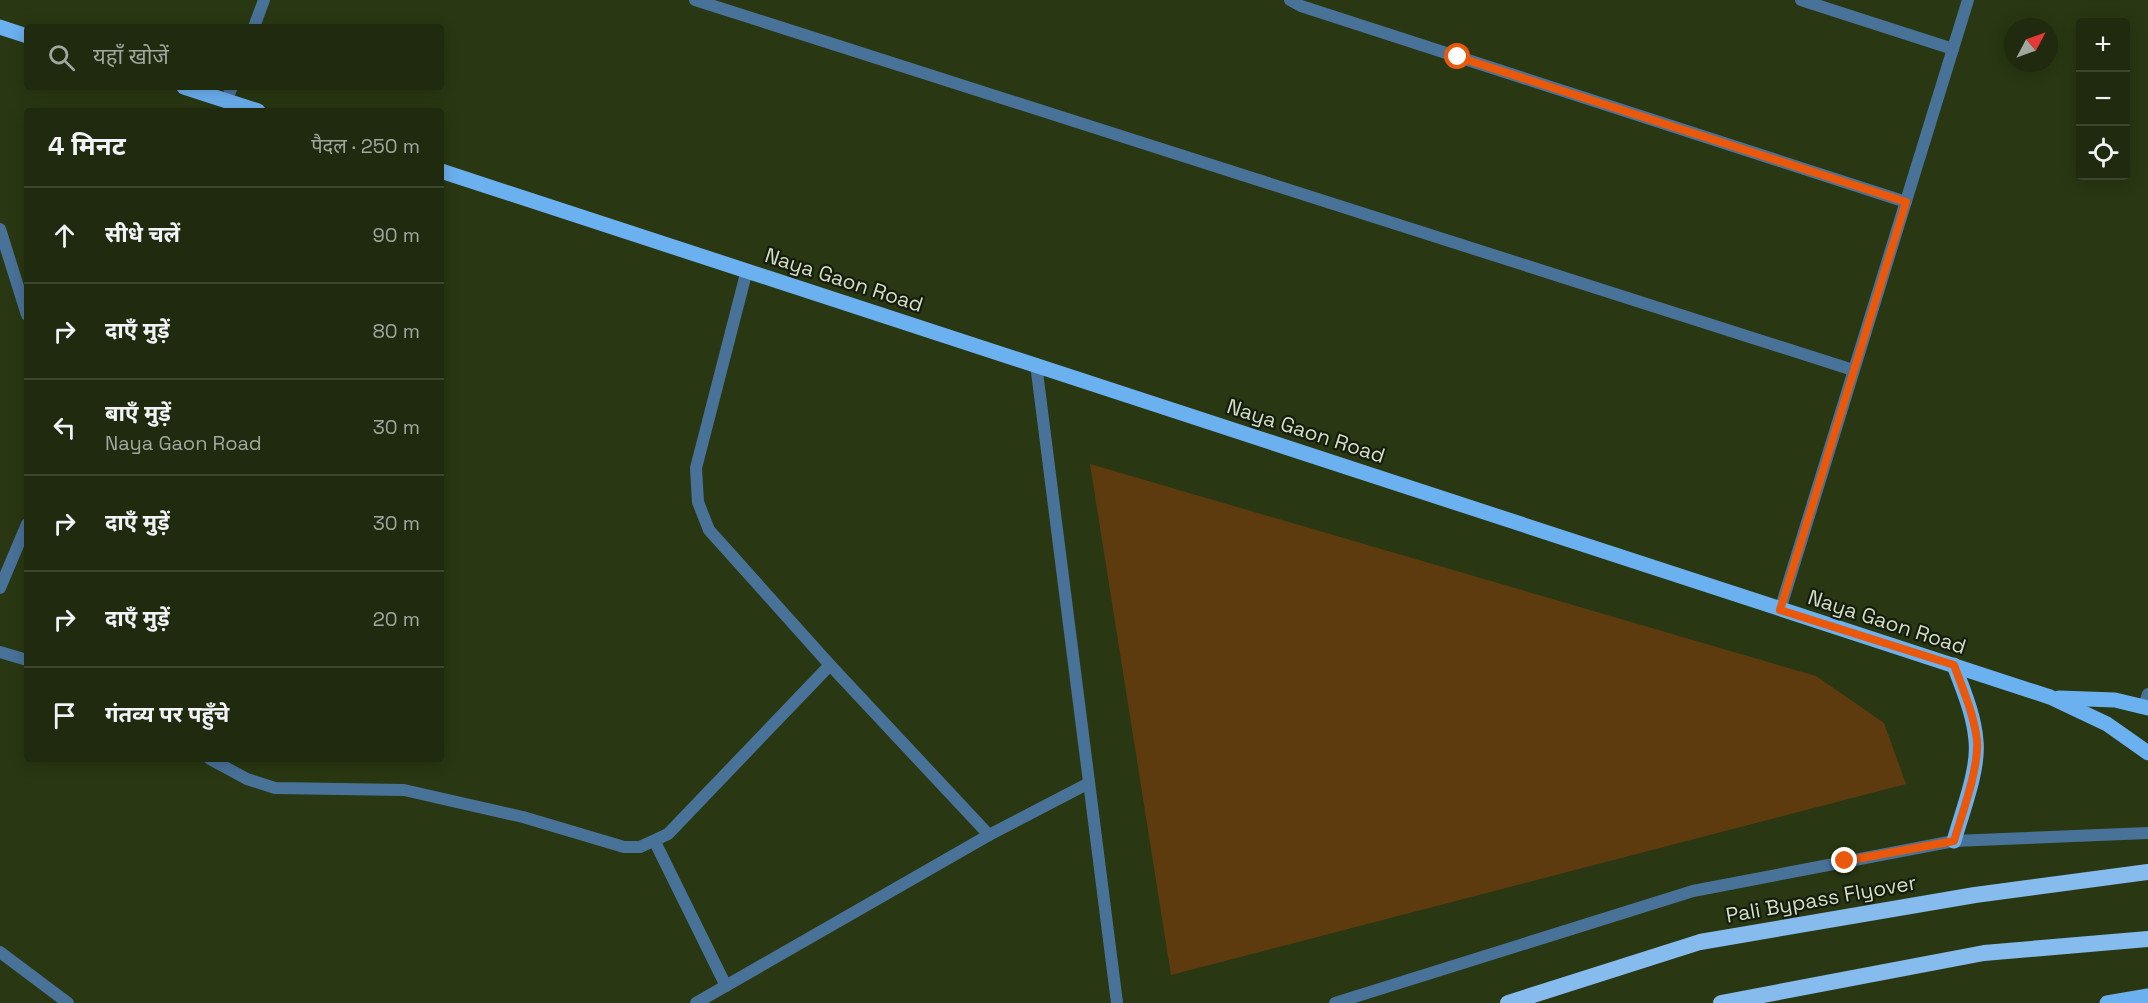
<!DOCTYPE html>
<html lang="hi">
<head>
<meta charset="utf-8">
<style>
	body { margin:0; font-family:"Space Grotesk","Noto Sans Devanagari",sans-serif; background:#2c361c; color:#f1f3f6 }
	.controls { position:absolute; right:18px; top:18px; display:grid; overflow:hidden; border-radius:6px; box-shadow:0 3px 15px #0003 }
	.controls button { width:54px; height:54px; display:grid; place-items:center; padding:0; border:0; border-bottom:2px solid #3c462e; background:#1f2a0e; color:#f1f3f6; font:30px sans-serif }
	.compass { position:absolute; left:2004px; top:18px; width:54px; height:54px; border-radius:50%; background:#1f2a0e; box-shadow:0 3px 15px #0003; rotate:49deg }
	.stop { position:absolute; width:18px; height:18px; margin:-14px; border:4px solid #ea580c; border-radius:50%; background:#fff }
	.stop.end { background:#ea580c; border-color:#fff; box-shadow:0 2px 6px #0008 }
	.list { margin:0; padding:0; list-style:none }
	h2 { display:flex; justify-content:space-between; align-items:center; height:78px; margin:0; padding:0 24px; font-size:26px }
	h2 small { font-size:20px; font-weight:400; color:#a1a79e }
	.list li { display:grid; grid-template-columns:39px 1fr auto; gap:18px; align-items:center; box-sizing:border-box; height:96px; padding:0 24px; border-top:2px solid #3c462e }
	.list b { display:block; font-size:22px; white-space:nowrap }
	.list p { margin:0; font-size:20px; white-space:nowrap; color:#a1a79e }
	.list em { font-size:20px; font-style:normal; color:#a1a79e }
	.icon { flex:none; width:33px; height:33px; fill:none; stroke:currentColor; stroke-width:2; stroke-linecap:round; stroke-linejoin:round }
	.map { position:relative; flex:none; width:2148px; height:1003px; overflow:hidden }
	.search { position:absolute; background:#1f2a0e; box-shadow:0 3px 15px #0003; left:24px; top:24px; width:420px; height:66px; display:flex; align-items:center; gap:15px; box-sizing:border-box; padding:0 21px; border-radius:6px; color:#a1a79e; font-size:22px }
	.panel { position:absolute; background:#1f2a0e; box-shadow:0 3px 15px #0003; left:24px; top:108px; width:420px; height:654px; border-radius:6px }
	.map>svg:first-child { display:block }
</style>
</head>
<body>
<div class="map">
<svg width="2148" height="1003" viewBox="0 0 2148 1003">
	<rect width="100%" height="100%" fill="#293812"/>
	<path fill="#5e3b0f" d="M1090,464L1816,676L1884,723L1906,784L1171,975Z"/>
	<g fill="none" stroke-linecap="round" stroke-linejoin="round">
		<g stroke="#497299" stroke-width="12">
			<path d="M695,0L1853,370"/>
			<path d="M1290,0L1301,6L1906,202"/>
			<path d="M1801,0L1953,49"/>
			<path d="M254,27L264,0"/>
			<path d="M226,101L232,87"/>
			<path d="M0,229L27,315"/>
			<path d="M747,270L696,468L698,502L709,530L830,665L989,835"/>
			<path d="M0,588L27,524"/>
			<path d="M1780,610L1968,0"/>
			<path d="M0,652L27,660"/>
			<path d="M2144,706L2148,694"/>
			<path d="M210,759L247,779L275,788L404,790L523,817L624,847H640L668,834L830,665"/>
			<path d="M655,842L726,986"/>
			<path d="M0,952L68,1003"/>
			<path d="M696,1003L989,835L1089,783"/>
		</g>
		<g stroke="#497299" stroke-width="12">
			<path d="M1036,364L1117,1003"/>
			<path d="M1335,1003L1693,891L1954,841L2148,833"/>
		</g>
		<g stroke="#6bb0ef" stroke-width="15">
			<path d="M0,27L27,36"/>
			<path d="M184,87L258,111"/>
			<path d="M441,171L2050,697L2107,724L2148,753"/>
			<path d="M1954,665C1963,690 1974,714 1976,741C1979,770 1962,812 1954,841"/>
			<path d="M2059,698L2115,700L2148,708"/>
			<path d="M2107,1003L2148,996"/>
		</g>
		<g stroke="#85bbed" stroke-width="16">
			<path d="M1508,1003L1700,942L1975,895L2148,872"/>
			<path d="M1721,1003L1984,953L2148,939"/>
		</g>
	</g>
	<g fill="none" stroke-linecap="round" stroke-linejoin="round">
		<path stroke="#ea580c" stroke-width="8" d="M1458,57L1906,202L1780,610L1954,665C1963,690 1974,714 1977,741C1979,768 1962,814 1954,841L1845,861"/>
	</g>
	<g text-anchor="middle" stroke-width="4.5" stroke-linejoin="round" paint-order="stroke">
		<g font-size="21" fill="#d2ddc7" stroke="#161c0c">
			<text transform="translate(844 280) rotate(18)" y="7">Naya Gaon Road</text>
			<text transform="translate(1306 431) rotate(18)" y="7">Naya Gaon Road</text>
			<text transform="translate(1887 622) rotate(18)" y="7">Naya Gaon Road</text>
			<text transform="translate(1821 899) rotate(-10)" y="7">Pali Bypass Flyover</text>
		</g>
	</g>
</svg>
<div class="controls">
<button>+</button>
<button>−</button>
<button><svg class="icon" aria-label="locate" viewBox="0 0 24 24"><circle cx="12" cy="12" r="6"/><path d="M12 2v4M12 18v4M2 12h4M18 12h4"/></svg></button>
</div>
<svg class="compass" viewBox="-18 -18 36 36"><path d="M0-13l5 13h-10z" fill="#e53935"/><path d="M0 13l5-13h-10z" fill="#a1a79e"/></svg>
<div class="stop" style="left:1458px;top:57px"></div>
<div class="stop end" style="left:1845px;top:861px"></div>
<div class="search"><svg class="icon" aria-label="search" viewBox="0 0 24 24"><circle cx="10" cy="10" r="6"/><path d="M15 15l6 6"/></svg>यहाँ खोजें</div>
<section class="panel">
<h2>4 मिनट<small>पैदल · 250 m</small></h2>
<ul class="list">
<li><svg class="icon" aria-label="ahead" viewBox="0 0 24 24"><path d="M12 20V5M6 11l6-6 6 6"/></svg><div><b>सीधे चलें</b></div><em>90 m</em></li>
<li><svg class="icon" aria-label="right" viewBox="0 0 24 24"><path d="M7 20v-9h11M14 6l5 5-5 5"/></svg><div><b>दाएँ मुड़ें</b></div><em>80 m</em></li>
<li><svg class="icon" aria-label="left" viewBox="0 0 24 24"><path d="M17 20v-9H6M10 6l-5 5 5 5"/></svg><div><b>बाएँ मुड़ें</b><p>Naya Gaon Road</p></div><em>30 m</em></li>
<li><svg class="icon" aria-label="right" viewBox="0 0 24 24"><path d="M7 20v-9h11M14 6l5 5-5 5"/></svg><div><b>दाएँ मुड़ें</b></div><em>30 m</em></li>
<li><svg class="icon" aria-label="right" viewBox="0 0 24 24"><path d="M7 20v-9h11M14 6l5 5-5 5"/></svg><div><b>दाएँ मुड़ें</b></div><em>20 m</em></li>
<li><svg class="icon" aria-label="arrive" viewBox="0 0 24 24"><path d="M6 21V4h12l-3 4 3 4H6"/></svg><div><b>गंतव्य पर पहुँचे</b></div></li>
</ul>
</section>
</div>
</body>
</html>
